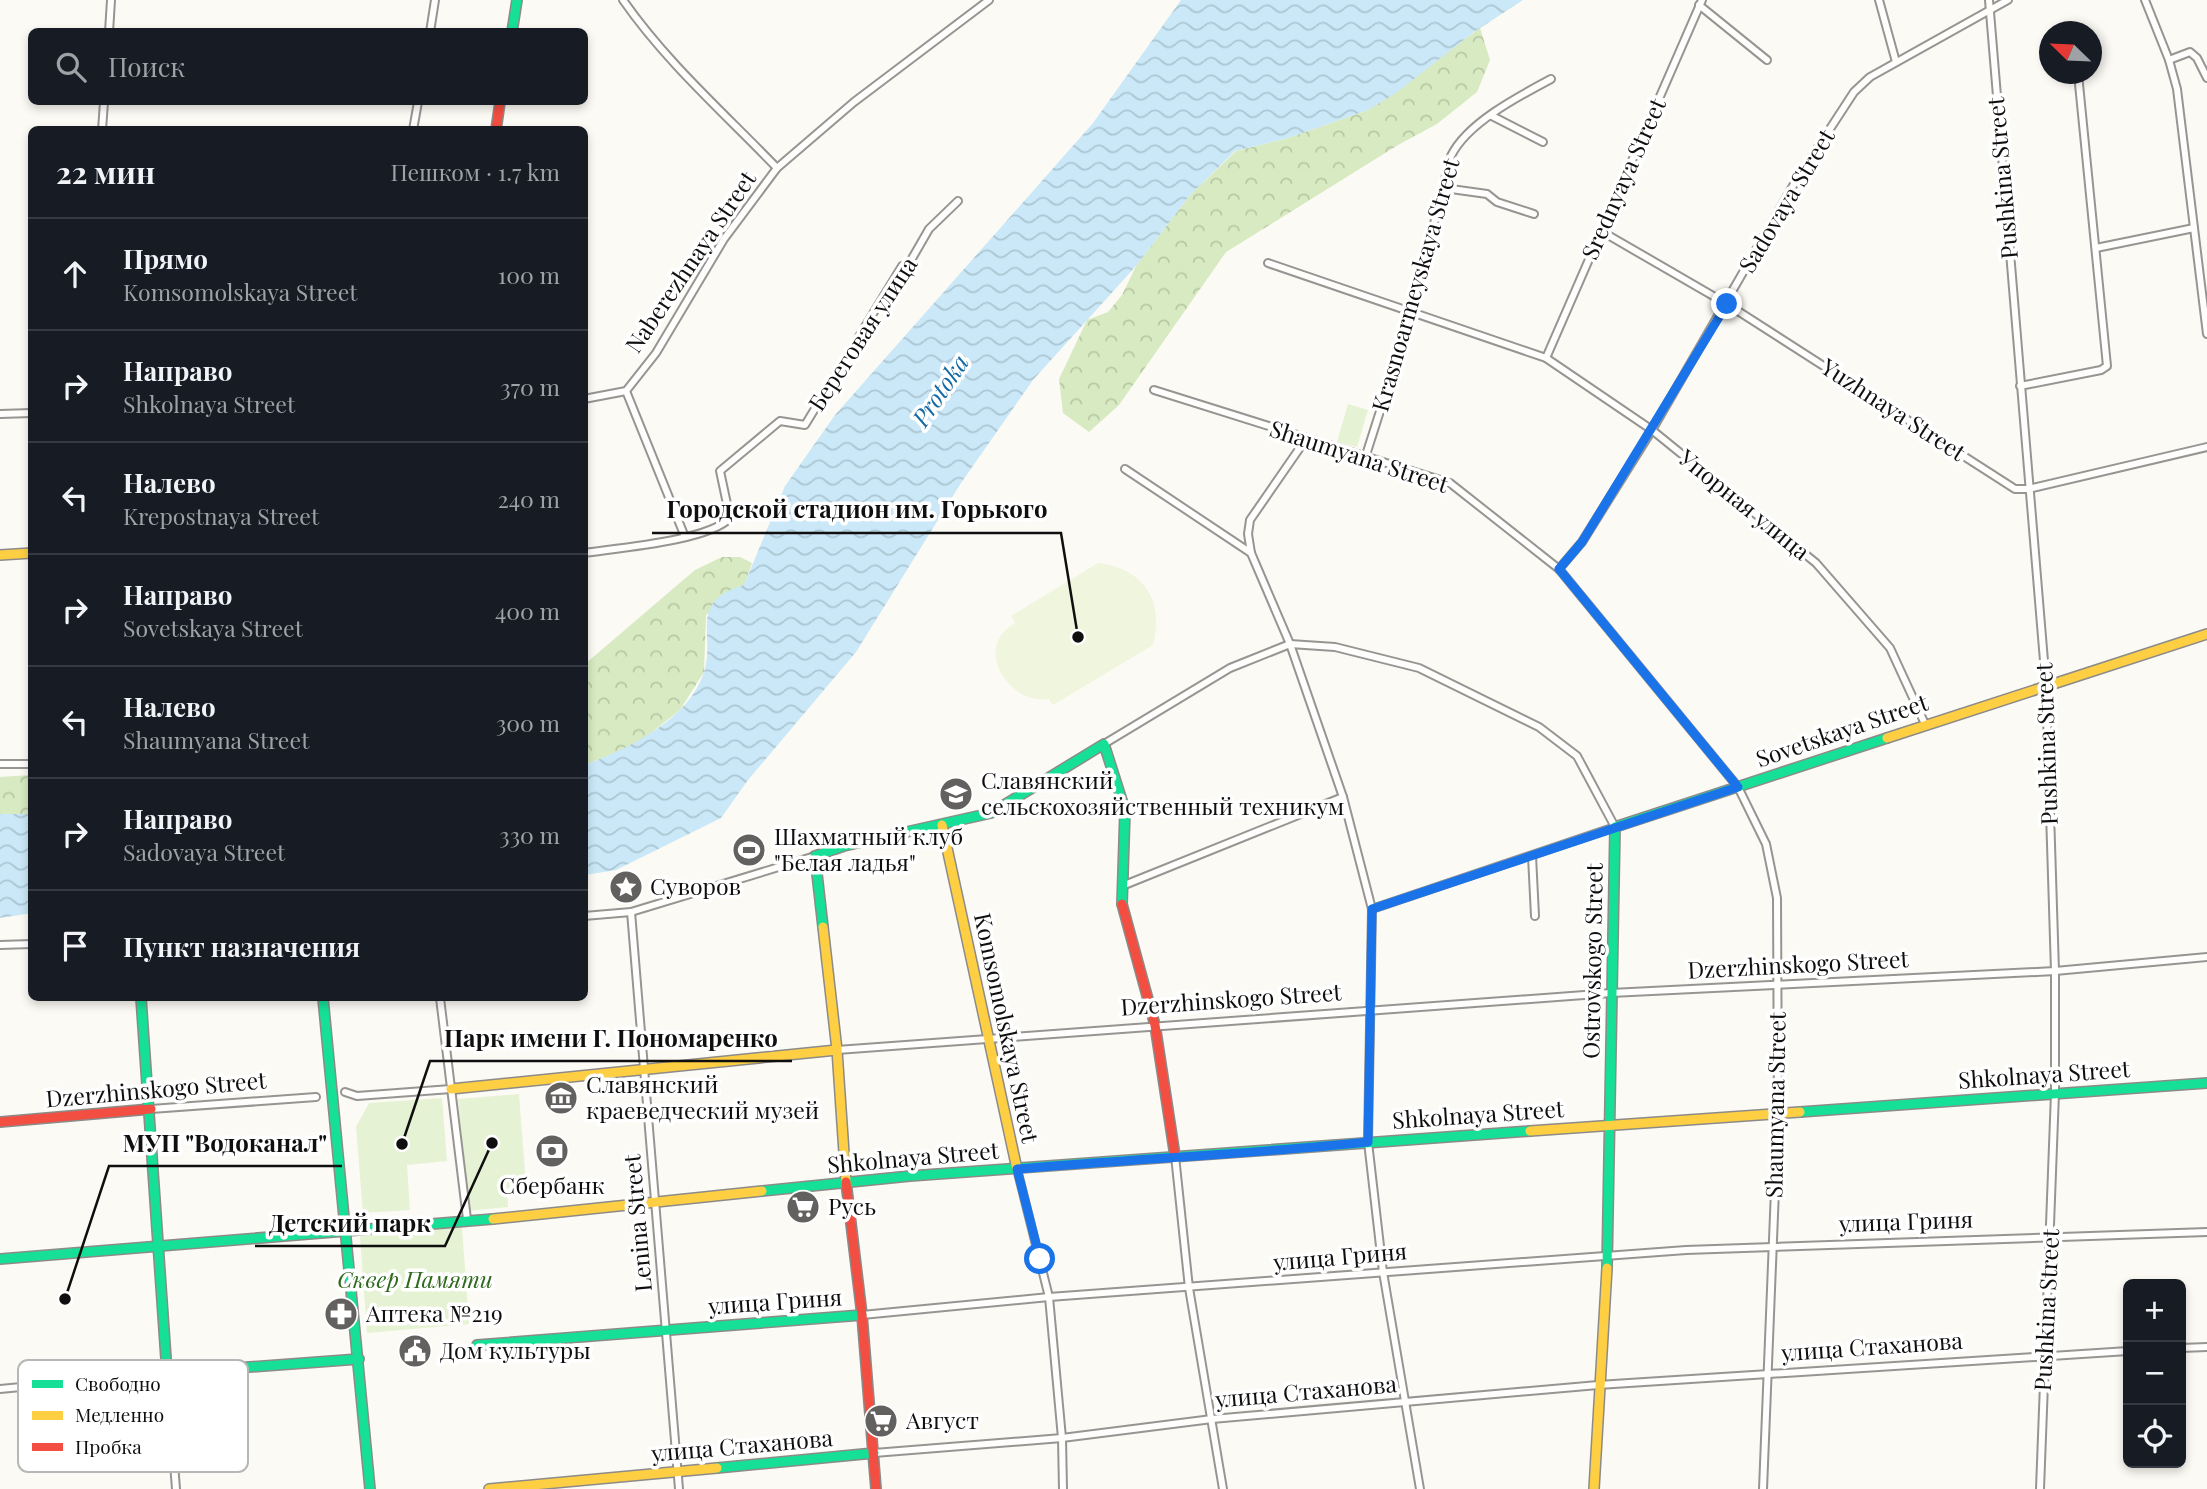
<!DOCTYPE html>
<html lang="ru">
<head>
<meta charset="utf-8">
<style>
	body { margin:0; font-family:"Playfair Display",serif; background:#20242c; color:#f1f3f6 }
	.controls { position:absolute; right:21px; bottom:21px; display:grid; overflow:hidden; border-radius:10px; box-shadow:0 4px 10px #0003 }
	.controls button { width:63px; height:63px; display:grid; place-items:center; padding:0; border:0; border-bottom:2px solid #363941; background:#171b24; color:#f1f3f6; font:35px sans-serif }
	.compass { position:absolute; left:2039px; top:21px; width:63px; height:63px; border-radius:50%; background:#171b24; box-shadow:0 4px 10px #0003; rotate:293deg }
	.stop { position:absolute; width:21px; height:21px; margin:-16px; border:5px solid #1a73e8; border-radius:50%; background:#fff }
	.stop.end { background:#1a73e8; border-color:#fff; box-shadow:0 2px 7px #0008 }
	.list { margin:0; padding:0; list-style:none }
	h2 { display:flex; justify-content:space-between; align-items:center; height:91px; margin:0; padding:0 28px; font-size:30px }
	h2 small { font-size:23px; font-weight:400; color:#9ea1a6 }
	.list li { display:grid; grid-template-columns:46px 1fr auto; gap:21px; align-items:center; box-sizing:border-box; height:112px; padding:0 28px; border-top:2px solid #363941 }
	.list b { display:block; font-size:26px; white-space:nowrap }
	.list p { margin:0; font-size:23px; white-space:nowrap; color:#9ea1a6 }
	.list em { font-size:23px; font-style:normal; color:#9ea1a6 }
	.icon { flex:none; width:38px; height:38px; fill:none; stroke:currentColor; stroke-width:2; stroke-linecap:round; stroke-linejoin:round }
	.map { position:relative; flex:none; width:2207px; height:1489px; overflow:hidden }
	.search { position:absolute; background:#171b24; box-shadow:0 4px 10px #0003; left:28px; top:28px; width:560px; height:77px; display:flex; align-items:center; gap:18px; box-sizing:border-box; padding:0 24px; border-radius:10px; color:#9ea1a6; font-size:26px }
	.panel { position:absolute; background:#171b24; box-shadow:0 4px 10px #0003; left:28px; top:126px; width:560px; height:875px; border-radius:10px }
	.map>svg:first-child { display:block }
</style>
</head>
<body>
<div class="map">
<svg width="2207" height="1489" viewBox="0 0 2207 1489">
	<defs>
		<pattern id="forest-crowns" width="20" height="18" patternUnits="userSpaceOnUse" patternTransform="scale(1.75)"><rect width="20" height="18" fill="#d7eac1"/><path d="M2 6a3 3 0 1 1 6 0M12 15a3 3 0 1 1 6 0" fill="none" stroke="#b7c8a5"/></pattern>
		<pattern id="water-waves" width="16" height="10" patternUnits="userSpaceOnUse" patternTransform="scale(1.75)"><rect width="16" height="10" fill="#cae8f7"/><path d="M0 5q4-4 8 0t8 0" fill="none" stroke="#acc6d3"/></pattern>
	</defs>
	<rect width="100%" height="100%" fill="#fcfaf4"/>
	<g fill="url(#forest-crowns)">
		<path d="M1480,28L1490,60L1477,92L1437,124L1398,145L1226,252L1119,405L1089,432L1063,413L1059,379L1087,320L1108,312L1122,295L1136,266L1190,195L1236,151L1288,138L1368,110Z"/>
		<path d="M722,557H740L752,563L744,586L706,615L704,672L680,710L637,744L585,765V664L695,570Z"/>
		<path d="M31,775V814H0V777Z"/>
	</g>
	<g fill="#e6f2d4">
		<path d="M1348,404L1368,410L1357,447L1337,442Z"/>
		<path d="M519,1094L526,1186L507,1188L508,1207L468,1211L458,1099Z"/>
		<path d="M442,1098L447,1161L407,1165L410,1210L363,1213L356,1127L369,1103Z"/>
		<path d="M462,1227L469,1324L367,1333L360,1236Z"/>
	</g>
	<path fill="#eff6dd" d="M1098,563C1143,568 1165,601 1153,645L1053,705L1049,699C1008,705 972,647 1015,623L1011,616Z"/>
	<g fill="url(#water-waves)">
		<path d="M1181,0H1523L1474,32L1396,93L1368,110L1288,138L1235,151L1190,195L1136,266L1033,380L961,483L856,652L748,780L721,818L616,870L585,875V765C627,749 689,720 704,672C716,634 687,602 744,585L785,486L835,415L1093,123Z"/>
		<path d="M0,814H31L32,913L0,918Z"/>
	</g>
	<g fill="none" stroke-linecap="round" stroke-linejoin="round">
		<defs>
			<g id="street">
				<path d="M623,0C667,63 724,113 777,168"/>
				<path d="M1879,0L1896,62"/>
				<path d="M1989,0L2046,685L2055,971V1093L2040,1489"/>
				<path d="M2145,0L2169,60L2177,89L2207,334"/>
				<path d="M1699,5L1767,60"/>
				<path d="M109,32L111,0"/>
				<path d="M430,32L435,0"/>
				<path d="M2169,60L2190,52L2197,58L2207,78"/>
				<path d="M1492,116L1543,142"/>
				<path d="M102,130L104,102"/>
				<path d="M413,130L418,102"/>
				<path d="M1444,188L1487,194L1497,202L1534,214"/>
				<path d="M1601,231L1727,304L2015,489H2028L2207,447"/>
				<path d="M2096,248L2194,228"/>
				<path d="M1268,263L1546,358L1652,430L1816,563L1890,648L1925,724"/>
				<path d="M1546,358L1702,0"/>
				<path d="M2020,386L2101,370L2107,366L2078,74"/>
				<path d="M1154,390L1450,483L1559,569L1738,787L1766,844L1777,898L1778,1115L1763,1489"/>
				<path d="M626,391L685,537"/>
				<path d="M584,399L626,391L656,353L724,239L777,168L854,102L989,0"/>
				<path d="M0,414L32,413"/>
				<path d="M1306,439L1250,520L1248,534L1251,553L1290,644L1343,797L1372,909L1368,1142L1383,1272L1420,1489"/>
				<path d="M1366,455L1412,311L1451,156C1467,123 1519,96 1551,79"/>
				<path d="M1125,469L1251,553"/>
				<path d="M584,553C618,548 708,541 730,518L720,471L780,421L805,425L902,266L910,262L929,229L958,201"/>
				<path d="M1559,569L1582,542L1652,430L1794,184L1854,92L1870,77L2008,0"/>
				<path d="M1104,744L1230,668L1290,644L1335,647L1419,668L1539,727L1577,756L1615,827L1372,909"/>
				<path d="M0,764H32"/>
				<path d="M1532,856L1535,916"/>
				<path d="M1122,886L1343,797"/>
				<path d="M631,912L679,1489"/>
				<path d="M584,916L631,912L815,856"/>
				<path d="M0,945L32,944"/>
				<path d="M440,998L467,1219"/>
				<path d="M837,1050L1611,993L2055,971L2207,957"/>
				<path d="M345,1092L357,1096L451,1089"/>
				<path d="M151,1109L316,1097"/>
				<path d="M1175,1156L1189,1288L1223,1489"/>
				<path d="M1017,1169L1049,1297L1062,1438L1063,1489"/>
				<path d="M862,1315L1049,1297L1686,1250L2207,1232"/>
				<path d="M2181,1348L2207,1347"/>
				<path d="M0,1389L167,1373L176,1489"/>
				<path d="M874,1453L1062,1438L1212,1419L1598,1385L2128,1351"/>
			</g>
			<g id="fast">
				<path d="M512,32L517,0"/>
				<path d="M823,927L815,856L844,846L991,813L1104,744L1125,810L1122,904"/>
				<path d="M141,998L167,1373L359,1359"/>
				<path d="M323,998L370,1489"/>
				<path d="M1800,1112L2207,1083"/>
				<path d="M762,1191L910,1176L1530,1131"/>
				<path d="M0,1259L493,1219"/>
				<path d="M1607,1268L1615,827L1887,738"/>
				<path d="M477,1345L862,1315"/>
				<path d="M717,1468L874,1453"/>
			</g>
			<g id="slow">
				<path d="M0,555L32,553"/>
				<path d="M1887,738L2207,634"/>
				<path d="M942,825L1017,1169"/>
				<path d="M823,927L837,1050L846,1182"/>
				<path d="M451,1089L837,1050"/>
				<path d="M1530,1131L1800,1112"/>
				<path d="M493,1219L762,1191"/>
				<path d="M489,1489L717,1468"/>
				<path d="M1594,1489L1607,1268"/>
			</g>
			<g id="jam">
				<path d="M496,130L500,102"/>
				<path d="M1122,904L1155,1025L1175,1156"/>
				<path d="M0,1122L151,1109"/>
				<path d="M846,1182L862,1315L876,1489"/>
			</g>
		</defs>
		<use href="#street" stroke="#969592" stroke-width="10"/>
		<use href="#fast" stroke="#8c8b89" stroke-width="12"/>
		<use href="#slow" stroke="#8c8b89" stroke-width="12"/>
		<use href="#jam" stroke="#8c8b89" stroke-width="12"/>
		<use href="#street" stroke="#fffefd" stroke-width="6"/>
		<use href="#fast" stroke="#16e098" stroke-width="9"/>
		<use href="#slow" stroke="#ffcf43" stroke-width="9"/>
		<use href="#jam" stroke="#f24e42" stroke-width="9"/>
	</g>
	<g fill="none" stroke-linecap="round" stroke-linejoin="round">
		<path stroke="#1a73e8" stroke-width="9" d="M1040,1259L1017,1169C1134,1159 1252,1154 1368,1142L1372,909L1738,787L1559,569L1582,542L1727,304"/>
	</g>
	<defs>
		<symbol id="university-disc" viewBox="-11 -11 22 22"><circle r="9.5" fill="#62615f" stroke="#fff"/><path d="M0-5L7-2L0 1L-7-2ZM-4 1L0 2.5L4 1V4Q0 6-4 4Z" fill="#fff"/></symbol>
		<symbol id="stadium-disc" viewBox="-11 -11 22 22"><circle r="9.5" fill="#62615f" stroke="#fff"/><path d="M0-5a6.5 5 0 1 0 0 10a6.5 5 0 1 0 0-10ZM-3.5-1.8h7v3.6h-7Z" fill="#fff"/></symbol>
		<symbol id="sight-disc" viewBox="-11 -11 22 22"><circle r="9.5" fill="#62615f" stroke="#fff"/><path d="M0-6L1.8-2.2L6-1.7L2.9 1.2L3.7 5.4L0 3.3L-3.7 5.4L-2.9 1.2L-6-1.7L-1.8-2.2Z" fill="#fff"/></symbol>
		<symbol id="museum-disc" viewBox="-11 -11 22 22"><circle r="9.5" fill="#62615f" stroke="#fff"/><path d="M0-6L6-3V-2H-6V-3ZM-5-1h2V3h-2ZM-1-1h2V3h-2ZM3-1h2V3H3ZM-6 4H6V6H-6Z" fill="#fff"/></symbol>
		<symbol id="bank-disc" viewBox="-11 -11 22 22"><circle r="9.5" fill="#62615f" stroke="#fff"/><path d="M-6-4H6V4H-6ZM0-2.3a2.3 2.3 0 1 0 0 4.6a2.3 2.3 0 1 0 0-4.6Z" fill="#fff"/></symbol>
		<symbol id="supermarket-disc" viewBox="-11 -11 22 22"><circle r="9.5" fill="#62615f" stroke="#fff"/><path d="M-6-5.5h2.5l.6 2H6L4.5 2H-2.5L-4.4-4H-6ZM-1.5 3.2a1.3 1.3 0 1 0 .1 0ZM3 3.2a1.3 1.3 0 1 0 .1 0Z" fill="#fff"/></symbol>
		<symbol id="pharmacy-disc" viewBox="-11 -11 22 22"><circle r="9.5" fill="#62615f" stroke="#fff"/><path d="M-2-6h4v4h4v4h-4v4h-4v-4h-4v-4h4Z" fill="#fff"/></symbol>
		<symbol id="civic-disc" viewBox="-11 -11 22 22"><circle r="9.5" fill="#62615f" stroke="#fff"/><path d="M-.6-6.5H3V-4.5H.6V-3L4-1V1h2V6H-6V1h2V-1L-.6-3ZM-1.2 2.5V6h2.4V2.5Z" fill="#fff"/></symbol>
	</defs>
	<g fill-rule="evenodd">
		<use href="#university-disc" x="937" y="775" width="38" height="38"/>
		<use href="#stadium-disc" x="730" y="831" width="38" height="38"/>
		<use href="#sight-disc" x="607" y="868" width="38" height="38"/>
		<use href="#museum-disc" x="542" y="1079" width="38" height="38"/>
		<use href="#bank-disc" x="533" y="1132" width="38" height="38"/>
		<use href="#supermarket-disc" x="784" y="1188" width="38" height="38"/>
		<use href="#pharmacy-disc" x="322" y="1295" width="38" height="38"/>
		<use href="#civic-disc" x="396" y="1332" width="38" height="38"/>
		<use href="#supermarket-disc" x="862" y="1402" width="38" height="38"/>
	</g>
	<g text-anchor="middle" stroke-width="7" stroke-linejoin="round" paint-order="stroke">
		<g font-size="23" fill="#0f0f0f" stroke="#fff">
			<text transform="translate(2003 178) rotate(-95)" y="8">Pushkina Street</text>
			<text transform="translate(1624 179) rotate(-66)" y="8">Srednyaya Street</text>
			<text transform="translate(1787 201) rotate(-59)" y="8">Sadovaya Street</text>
			<text transform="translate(691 262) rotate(-56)" y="8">Naberezhnaya Street</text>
			<text transform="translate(1416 285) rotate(-74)" y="8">Krasnoarmeyskaya Street</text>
			<text transform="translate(863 334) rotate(-57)" y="8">Береговая улица</text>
			<text transform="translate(1893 410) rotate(33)" y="8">Yuzhnaya Street</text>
			<text transform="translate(1359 457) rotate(18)" y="8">Shaumyana Street</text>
			<text transform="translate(1744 505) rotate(39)" y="8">Упорная улица</text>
			<text transform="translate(1842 731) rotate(-19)" y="8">Sovetskaya Street</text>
			<text transform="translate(2047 744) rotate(-92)" y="8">Pushkina Street</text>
			<text transform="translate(1593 961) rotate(-89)" y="8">Ostrovskogo Street</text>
			<text transform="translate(1798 965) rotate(-3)" y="8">Dzerzhinskogo Street</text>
			<text transform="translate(1231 1000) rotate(-4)" y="8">Dzerzhinskogo Street</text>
			<text transform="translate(1006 1028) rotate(78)" y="8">Komsomolskaya Street</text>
			<text transform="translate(2044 1075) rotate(-4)" y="8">Shkolnaya Street</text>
			<text transform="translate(156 1090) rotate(-5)" y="8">Dzerzhinskogo Street</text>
			<text transform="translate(1776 1105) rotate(-89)" y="8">Shaumyana Street</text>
			<text transform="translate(1478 1115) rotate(-4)" y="8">Shkolnaya Street</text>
			<text transform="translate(913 1158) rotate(-5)" y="8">Shkolnaya Street</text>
			<text transform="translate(1906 1222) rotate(-2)" y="8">улица Гриня</text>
			<text transform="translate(638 1223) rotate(-95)" y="8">Lenina Street</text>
			<text transform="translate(1340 1257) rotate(-5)" y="8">улица Гриня</text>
			<text transform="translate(775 1302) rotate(-4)" y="8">улица Гриня</text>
			<text transform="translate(2047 1310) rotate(-87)" y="8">Pushkina Street</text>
			<text transform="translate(1872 1347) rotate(-4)" y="8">улица Стаханова</text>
			<text transform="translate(1306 1392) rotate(-5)" y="8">улица Стаханова</text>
			<text transform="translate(742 1446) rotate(-5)" y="8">улица Стаханова</text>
		</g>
		<g font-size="23" fill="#0f0f0f" stroke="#fff" text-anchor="start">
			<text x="981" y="789">Славянский<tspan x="981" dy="26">сельскохозяйственный техникум</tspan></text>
			<text x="774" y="845">Шахматный клуб<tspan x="774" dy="26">"Белая ладья"</tspan></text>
			<text x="650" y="895">Суворов</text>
			<text x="586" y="1093">Славянский<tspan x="586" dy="26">краеведческий музей</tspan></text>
			<text x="552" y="1194" text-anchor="middle">Сбербанк</text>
			<text x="828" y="1215">Русь</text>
			<text x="366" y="1322">Аптека №219</text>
			<text x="440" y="1359">Дом культуры</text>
			<text x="906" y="1429">Август</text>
		</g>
		<g font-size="23" font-style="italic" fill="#2f691d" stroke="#fff">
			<text x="415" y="1288">Сквер Памяти</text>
		</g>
		<g font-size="24" font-style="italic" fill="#146aa5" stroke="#fff">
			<text transform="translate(941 391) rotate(-56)" y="8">Protoka</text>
		</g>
	</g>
	<rect x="18" y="1360" width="230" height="112" rx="10" fill="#fff" stroke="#b7b7b7" stroke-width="2"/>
	<rect x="32" y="1380" width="31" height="8" fill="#16e098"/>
	<rect x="32" y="1411" width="31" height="9" fill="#ffcf43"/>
	<rect x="32" y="1443" width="31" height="8" fill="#f24e42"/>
	<g font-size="19" fill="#0f0f0f">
		<text x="75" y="1391">Свободно</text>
		<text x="75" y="1422">Медленно</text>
		<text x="75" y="1454">Пробка</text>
	</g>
	<path fill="none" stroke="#0f0f0f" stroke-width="2.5" d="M1078 637L1061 533H652M402 1144L430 1061H792M65 1299L109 1166H342M492 1143L445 1246H255"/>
	<g fill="#0f0f0f" stroke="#fff" stroke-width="2.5">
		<circle cx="1078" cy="637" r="7"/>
		<circle cx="402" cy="1144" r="7"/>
		<circle cx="65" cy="1299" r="7"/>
		<circle cx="492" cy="1143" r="7"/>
	</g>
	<g font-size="24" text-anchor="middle" font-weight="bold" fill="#0f0f0f" stroke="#fff" stroke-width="7" stroke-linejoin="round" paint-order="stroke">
		<text x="857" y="518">Городской cтадион им. Горького</text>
		<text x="611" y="1047">Парк имени Г. Пономаренко</text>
		<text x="225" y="1152">МУП "Водоканал"</text>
		<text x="350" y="1232">Детский парк</text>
	</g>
</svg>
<div class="controls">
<button>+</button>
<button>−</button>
<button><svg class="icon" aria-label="locate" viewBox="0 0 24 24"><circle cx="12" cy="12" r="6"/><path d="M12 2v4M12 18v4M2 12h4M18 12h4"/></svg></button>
</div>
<svg class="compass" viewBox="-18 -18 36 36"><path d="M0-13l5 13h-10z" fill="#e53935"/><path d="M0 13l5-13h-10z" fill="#9ea1a6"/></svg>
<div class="stop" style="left:1040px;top:1259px"></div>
<div class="stop end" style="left:1727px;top:304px"></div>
<div class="search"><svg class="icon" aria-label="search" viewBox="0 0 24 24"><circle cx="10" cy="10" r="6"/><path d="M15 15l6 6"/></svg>Поиск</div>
<section class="panel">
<h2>22 мин<small>Пешком · 1.7 km</small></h2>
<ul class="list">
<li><svg class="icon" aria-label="ahead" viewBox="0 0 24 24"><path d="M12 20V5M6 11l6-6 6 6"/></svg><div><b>Прямо</b><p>Komsomolskaya Street</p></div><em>100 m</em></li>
<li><svg class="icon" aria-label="right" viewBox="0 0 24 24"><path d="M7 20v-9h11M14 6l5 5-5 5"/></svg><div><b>Направо</b><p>Shkolnaya Street</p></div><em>370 m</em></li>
<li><svg class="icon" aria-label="left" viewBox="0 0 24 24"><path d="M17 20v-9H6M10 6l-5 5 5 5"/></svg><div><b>Налево</b><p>Krepostnaya Street</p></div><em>240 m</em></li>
<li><svg class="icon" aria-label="right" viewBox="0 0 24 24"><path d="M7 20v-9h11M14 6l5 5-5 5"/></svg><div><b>Направо</b><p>Sovetskaya Street</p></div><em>400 m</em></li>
<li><svg class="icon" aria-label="left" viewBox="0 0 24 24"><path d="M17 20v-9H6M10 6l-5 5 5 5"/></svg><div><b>Налево</b><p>Shaumyana Street</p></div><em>300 m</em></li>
<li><svg class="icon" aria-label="right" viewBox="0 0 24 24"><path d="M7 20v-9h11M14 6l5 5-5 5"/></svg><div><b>Направо</b><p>Sadovaya Street</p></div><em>330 m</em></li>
<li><svg class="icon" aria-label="arrive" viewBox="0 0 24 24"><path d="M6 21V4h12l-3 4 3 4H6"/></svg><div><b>Пункт назначения</b></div></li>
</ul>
</section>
</div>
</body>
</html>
